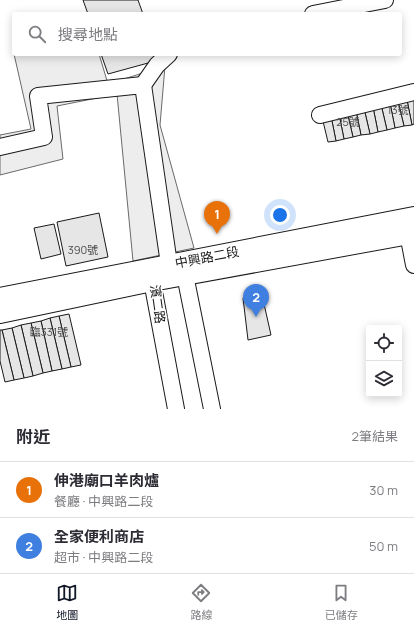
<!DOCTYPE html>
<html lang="zh-TW">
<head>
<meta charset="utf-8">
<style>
	body { margin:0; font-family:Manrope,"Noto Sans TC",sans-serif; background:#f7f7f7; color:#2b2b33 }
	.controls { position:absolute; right:12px; bottom:12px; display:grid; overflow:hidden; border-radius:4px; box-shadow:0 2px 10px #0003 }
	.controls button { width:36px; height:36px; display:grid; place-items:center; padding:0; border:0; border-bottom:1px solid #e1e1e2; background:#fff; color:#2b2b33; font:20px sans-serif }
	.you { position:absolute; left:280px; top:215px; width:14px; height:14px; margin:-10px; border:3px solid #fff; border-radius:50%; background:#1a73e8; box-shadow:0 0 0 6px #1a73e833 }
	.badge { display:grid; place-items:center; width:26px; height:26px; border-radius:50%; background:#111827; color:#fff; font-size:13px; font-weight:700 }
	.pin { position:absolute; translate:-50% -33px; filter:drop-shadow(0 1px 2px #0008) }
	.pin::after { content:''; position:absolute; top:21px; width:14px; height:12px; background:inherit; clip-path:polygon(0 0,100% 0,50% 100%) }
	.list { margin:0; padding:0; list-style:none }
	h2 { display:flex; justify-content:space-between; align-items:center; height:52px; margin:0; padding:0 16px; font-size:17px }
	h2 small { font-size:13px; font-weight:400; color:#7c7c81 }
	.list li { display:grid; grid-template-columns:26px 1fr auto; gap:12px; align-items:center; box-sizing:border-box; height:56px; padding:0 16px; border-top:1px solid #e1e1e2 }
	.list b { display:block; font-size:15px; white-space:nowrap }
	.list p { margin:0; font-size:13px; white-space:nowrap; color:#7c7c81 }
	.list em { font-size:13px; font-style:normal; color:#7c7c81 }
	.icon { flex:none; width:22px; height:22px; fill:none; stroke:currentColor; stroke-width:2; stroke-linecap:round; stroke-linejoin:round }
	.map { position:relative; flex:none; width:414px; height:409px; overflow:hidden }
	.search { position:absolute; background:#fff; box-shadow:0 2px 10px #0003; left:12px; right:12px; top:12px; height:44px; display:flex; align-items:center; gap:10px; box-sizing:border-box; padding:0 14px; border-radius:4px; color:#7c7c81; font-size:15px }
	.sheet { height:164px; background:#fff }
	nav { display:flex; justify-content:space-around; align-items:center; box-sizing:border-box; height:56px; border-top:1px solid #e1e1e2; background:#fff; font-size:11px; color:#7c7c81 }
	nav a { display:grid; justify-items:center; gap:2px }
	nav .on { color:#111827 }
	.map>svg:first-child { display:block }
</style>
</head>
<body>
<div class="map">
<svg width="414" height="409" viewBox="0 0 414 409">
	<rect width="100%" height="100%" fill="#fff"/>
	<path fill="#ededed" stroke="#6a6a6a" d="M14,54H99L108,84L165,66L160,125L194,248L133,261L117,94L57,106L63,159L0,175V135L31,129Z"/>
	<g fill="#e6e6e6" stroke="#1a1a1a">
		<path d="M83,0H138L143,14H88Z"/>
		<path d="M101,54H157L159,60L108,74Z"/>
		<path d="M414,93V124L412,125L406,95Z"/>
		<path d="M406,95L412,125L404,126L397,97Z"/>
		<path d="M397,97L404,126L395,128L389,98Z"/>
		<path d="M389,98L395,128L387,130L380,100Z"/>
		<path d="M380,100L387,130L378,132L372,102Z"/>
		<path d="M372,102L378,132L370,134L363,104Z"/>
		<path d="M363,104L370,134L361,135L355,106Z"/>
		<path d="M355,106L361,135L353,137L346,107Z"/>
		<path d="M346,107L353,137L344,139L338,109Z"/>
		<path d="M338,109L344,139L336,141L330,111Z"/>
		<path d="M330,111L336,141L328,142L321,113Z"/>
		<path d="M99,213L108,257L66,266L57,222Z"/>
		<path d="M54,224L61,254L41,259L34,228Z"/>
		<path d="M260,286L271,335L248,340L243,298Z"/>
		<path d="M69,314L81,365L71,367L59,316Z"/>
		<path d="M59,316L71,367L62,369L50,318Z"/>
		<path d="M50,318L62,369L52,371L41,321Z"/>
		<path d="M41,321L52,371L43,373L31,323Z"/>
		<path d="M31,323L43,373L33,376L21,325Z"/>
		<path d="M21,325L33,376L24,378L12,328Z"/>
		<path d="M12,328L24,378L14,380L2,330Z"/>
		<path d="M0,330H2L14,380L5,382L0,361Z"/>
	</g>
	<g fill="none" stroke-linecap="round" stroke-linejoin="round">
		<defs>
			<g id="minor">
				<path d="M313,14L385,0"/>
				<path d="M143,85L157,65L169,54"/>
				<path d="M320,115L414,92"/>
				<path d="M0,147L44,137L38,96L143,85L169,264"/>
				<path d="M406,223L414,265"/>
				<path d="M175,268L185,275L212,409"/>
				<path d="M161,272L152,281L176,409"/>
			</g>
			<g id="major">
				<path d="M0,298L414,217"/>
				<path d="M0,313L152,281L414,233"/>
			</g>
		</defs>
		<use href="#minor" stroke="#1a1a1a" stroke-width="18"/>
		<use href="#major" stroke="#1a1a1a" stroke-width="22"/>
		<use href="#minor" stroke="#fff" stroke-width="16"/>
		<use href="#major" stroke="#fff" stroke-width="20"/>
	</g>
	<g text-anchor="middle" stroke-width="3" stroke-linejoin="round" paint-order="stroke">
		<g font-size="11" fill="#4d4d4d">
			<text x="398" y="114">13號</text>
			<text x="348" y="126">25號</text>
			<text x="83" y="254">390號</text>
			<text x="49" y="336">臨331號</text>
		</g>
		<g font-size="13" fill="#1a1a1a" stroke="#fff">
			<text transform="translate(207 257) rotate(-11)" y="5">中興路二段</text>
			<text transform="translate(158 304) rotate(82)" y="5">濱二路</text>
		</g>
	</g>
</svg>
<div class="controls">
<button><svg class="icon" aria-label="locate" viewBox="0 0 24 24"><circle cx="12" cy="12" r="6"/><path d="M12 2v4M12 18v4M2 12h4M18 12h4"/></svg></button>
<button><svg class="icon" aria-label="layers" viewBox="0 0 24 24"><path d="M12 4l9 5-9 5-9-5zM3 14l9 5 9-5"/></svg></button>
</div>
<div class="you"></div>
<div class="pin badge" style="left:217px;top:234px;background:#e8710a">1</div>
<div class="pin badge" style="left:256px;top:317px;background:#3f7fe0">2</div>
<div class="search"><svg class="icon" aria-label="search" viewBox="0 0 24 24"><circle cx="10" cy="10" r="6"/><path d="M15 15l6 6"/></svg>搜尋地點</div>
</div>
<section class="sheet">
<h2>附近<small>2筆結果</small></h2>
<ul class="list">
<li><span class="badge" style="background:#e8710a">1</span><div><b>伸港廟口羊肉爐</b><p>餐廳 · 中興路二段</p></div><em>30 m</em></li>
<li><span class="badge" style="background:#3f7fe0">2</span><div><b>全家便利商店</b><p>超市 · 中興路二段</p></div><em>50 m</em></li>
</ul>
</section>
<nav>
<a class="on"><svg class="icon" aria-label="map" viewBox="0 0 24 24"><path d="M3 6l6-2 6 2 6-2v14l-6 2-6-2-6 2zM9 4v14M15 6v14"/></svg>地圖</a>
<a><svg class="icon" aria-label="directions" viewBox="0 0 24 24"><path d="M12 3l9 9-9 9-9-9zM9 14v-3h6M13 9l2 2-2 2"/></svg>路線</a>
<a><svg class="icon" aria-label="saved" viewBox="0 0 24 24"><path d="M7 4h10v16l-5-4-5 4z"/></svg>已儲存</a>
</nav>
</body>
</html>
